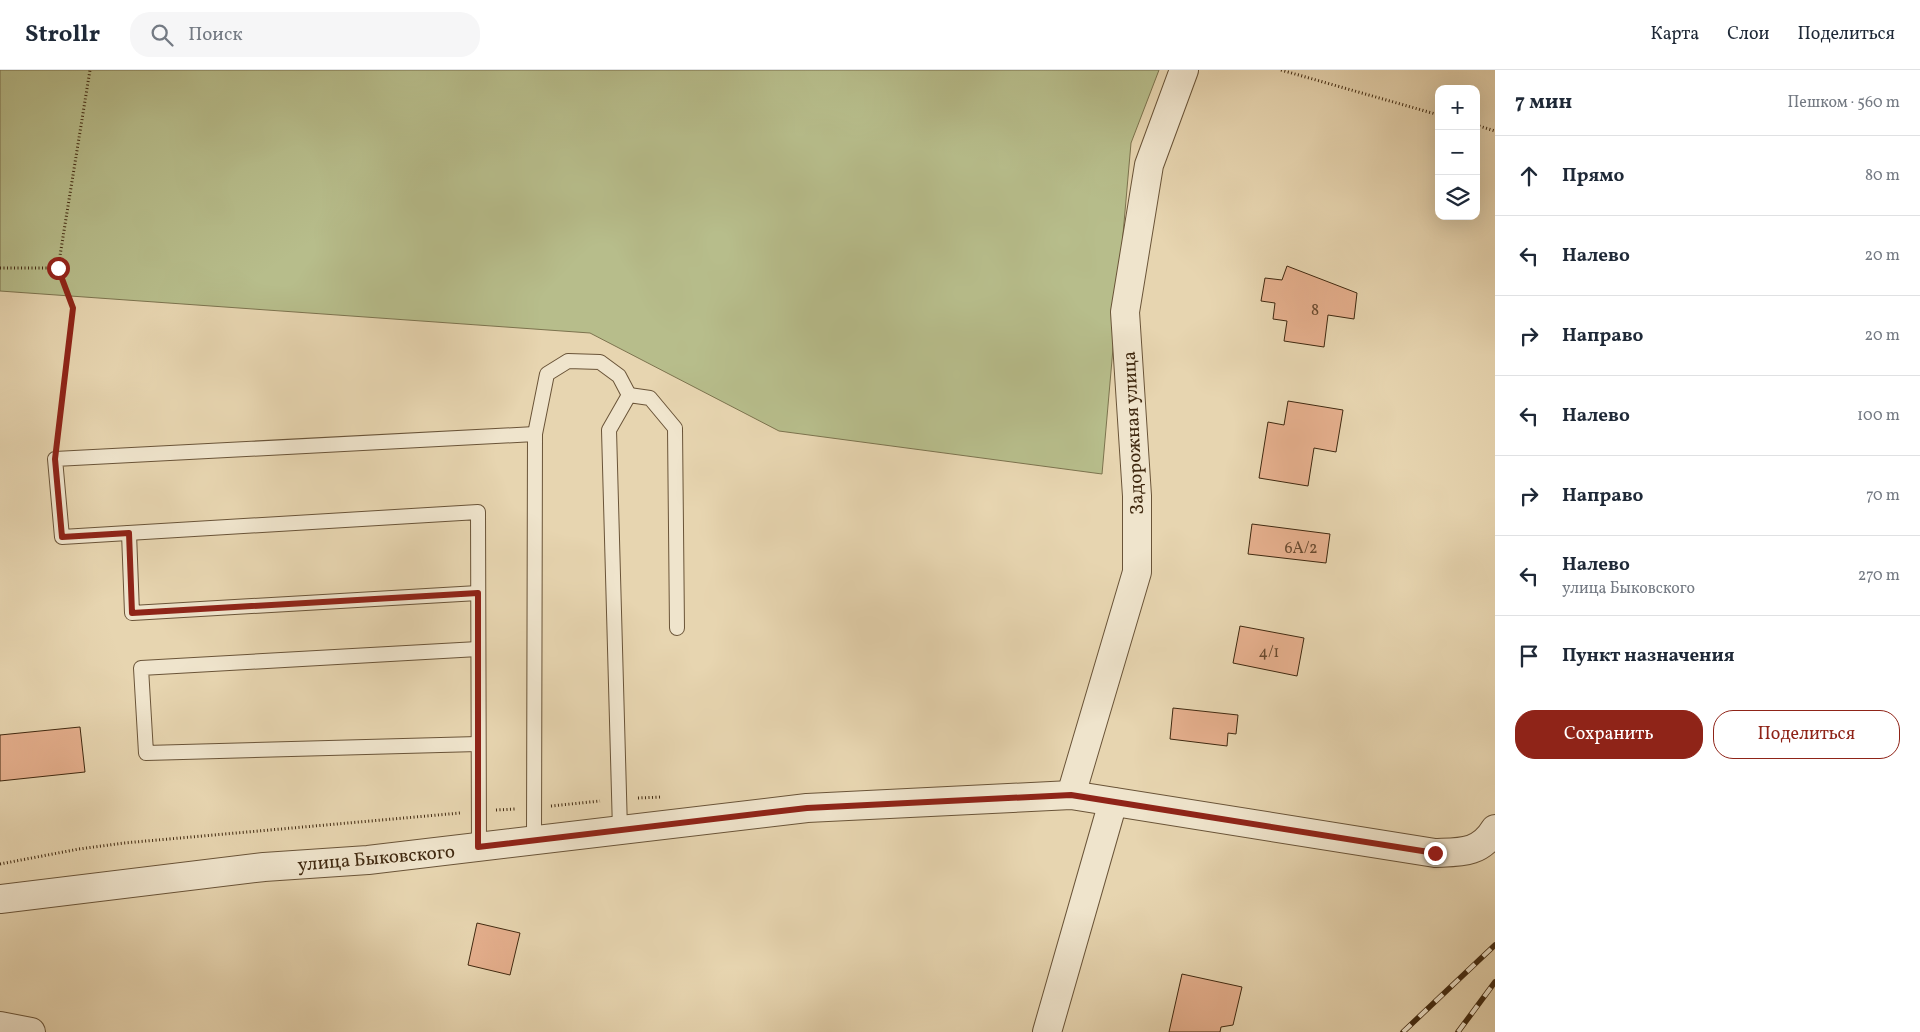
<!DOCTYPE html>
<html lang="ru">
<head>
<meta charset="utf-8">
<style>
	body { margin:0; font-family:Vollkorn,serif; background:#f6f6f7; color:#1f2937 }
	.controls { position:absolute; right:15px; top:15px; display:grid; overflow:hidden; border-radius:10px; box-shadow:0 5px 20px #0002 }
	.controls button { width:45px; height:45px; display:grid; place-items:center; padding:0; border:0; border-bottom:1px solid #e0e1e3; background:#fff; color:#1f2937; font:25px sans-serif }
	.stop { position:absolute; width:15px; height:15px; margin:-11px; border:4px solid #8f2418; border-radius:50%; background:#fff }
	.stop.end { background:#8f2418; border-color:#fff; box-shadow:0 1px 5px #0008 }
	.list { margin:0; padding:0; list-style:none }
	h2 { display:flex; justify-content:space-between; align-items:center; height:65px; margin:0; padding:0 20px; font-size:21px }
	h2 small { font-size:16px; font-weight:400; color:#747a83 }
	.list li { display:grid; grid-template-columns:32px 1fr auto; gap:15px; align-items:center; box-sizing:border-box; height:80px; padding:0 20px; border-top:1px solid #e0e1e3 }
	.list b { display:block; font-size:19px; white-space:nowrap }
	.list p { margin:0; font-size:16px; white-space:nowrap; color:#747a83 }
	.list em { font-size:16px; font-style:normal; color:#747a83 }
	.actions { display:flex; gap:10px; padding:15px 20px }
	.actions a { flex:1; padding:11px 0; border:1px solid #8f2418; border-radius:20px; text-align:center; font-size:18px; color:#8f2418 }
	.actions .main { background:#8f2418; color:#fff }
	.icon { flex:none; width:28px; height:28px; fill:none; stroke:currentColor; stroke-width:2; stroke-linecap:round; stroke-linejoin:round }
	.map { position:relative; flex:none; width:1495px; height:962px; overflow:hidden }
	header { display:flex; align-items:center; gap:30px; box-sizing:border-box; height:70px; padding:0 25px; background:#fff; border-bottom:1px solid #e0e1e3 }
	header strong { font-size:24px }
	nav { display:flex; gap:28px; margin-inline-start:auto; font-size:18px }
	.search { width:350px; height:45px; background:#f6f6f7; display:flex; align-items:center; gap:12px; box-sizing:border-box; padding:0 18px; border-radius:20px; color:#747a83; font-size:19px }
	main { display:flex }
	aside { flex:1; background:#fff }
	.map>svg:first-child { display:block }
</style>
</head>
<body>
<header>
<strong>Strollr</strong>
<div class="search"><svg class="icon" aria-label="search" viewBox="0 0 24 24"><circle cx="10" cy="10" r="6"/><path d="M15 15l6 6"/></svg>Поиск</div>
<nav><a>Карта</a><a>Слои</a><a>Поделиться</a></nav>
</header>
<main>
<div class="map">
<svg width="1495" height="962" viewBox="0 0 1495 962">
	<rect width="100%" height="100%" fill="#e7d5b0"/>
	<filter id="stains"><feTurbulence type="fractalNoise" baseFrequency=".004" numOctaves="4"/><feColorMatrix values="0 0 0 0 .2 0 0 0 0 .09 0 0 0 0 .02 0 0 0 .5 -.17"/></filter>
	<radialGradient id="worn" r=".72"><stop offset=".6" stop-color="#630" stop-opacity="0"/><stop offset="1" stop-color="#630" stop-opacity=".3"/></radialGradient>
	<path fill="#b7bd8b" stroke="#7c734e" d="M0,0H1159L1131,73L1102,404L779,361L590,263L0,221Z"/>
	<g fill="#e5af8d" stroke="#402910">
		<path d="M1287,196L1357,223L1354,249L1328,245L1324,277L1284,271L1287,251L1273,249L1275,233L1261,231L1265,208L1282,210Z"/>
		<path d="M1288,331L1343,340L1336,382L1314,378L1308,416L1259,408L1268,352L1284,355Z"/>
		<path d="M1252,454L1330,464L1326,493L1248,484Z"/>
		<path d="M1240,556L1304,568L1297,606L1233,593Z"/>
		<path d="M1173,638L1238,645L1236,664L1228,663L1227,676L1170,669Z"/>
		<path d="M80,657L85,702L0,711V665Z"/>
		<path d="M477,853L520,863L510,905L468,895Z"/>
		<path d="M1182,904L1242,917L1233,955L1221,957L1220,962H1169Z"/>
	</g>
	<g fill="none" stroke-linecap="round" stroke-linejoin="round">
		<defs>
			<g id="service">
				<path d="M535,364L547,304L568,291L600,292L619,306L629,325"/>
				<path d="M129,463L132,543L478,523"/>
				<path d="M478,579L141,598L146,683L478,674"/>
				<path d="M620,760L609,360L629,325L650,328L675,358L677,558"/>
				<path d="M479,777L478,442L62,467L55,389L535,364L534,770"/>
			</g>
			<g id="minor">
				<path d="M1071,725L1137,502V426L1125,242L1149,95L1184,0"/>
				<path d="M0,829L264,797L368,790L807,738L1071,725L1435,783C1460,782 1480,784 1495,759"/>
				<path d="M0,956L31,962"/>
				<path d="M1047,962L1113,732"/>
			</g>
		</defs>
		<use href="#service" stroke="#6a5438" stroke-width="16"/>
		<use href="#minor" stroke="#6a5438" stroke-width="30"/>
		<g stroke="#402910" stroke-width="3" stroke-dasharray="1 2.5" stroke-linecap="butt">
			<path d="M1281,0L1439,45"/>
			<path d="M1476,55L1495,61"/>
			<path d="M0,198H58"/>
			<path d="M57,370L73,238L58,198L90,0"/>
			<path d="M638,728L662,727"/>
			<path d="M551,736L600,731"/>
			<path d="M496,740L515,739"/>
			<path d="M0,794L79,779L124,773L460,743"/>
		</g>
		<use href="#service" stroke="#efe4cc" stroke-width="14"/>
		<use href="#minor" stroke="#efe4cc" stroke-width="28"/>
		<defs>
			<g id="rail">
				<path d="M1403,962L1495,875"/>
				<path d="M1458,962L1495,912"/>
			</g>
		</defs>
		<use href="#rail" stroke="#402910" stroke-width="5.5"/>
		<use href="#rail" stroke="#efe4cc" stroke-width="4" stroke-dasharray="11" stroke-linecap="butt"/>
	</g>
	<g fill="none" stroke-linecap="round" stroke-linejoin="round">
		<path stroke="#8f2418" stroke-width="6" d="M58,198L73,238L55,389L62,467L129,463L132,543L478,523V777L807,738L1071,725L1435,783"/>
	</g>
	<g text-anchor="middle" stroke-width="4" stroke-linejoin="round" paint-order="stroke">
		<g font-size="16" fill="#694a2f">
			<text x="1315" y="245">8</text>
			<text x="1301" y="483">6А/2</text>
			<text x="1269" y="587">4/1</text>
		</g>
		<g font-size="19" fill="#402910" stroke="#efe4cc">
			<text transform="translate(1132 363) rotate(-93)" y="7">Задорожная улица</text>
			<text transform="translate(376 787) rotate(-5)" y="7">улица Быковского</text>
		</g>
	</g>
	<rect width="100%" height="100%" filter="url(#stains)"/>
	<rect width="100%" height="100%" fill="url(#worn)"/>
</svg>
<div class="controls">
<button>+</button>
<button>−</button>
<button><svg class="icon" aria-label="layers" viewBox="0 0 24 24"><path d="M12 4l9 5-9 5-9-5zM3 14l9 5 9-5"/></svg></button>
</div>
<div class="stop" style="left:58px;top:198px"></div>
<div class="stop end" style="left:1435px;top:783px"></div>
</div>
<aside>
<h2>7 мин<small>Пешком · 560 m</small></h2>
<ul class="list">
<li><svg class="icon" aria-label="ahead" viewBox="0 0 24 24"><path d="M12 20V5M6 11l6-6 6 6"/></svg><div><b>Прямо</b></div><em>80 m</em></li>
<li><svg class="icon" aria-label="left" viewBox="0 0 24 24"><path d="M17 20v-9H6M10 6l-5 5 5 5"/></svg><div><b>Налево</b></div><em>20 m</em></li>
<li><svg class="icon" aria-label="right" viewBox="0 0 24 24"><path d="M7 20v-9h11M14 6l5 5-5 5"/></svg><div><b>Направо</b></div><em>20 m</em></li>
<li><svg class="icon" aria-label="left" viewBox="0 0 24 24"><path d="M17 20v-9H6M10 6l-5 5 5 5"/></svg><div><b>Налево</b></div><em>100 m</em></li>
<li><svg class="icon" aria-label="right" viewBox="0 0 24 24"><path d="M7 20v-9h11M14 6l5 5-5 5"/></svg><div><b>Направо</b></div><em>70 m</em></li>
<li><svg class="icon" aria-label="left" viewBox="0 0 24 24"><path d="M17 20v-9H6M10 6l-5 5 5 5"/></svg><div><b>Налево</b><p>улица Быковского</p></div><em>270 m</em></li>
<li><svg class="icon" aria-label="arrive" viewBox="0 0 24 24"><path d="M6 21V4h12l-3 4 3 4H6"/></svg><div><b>Пункт назначения</b></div></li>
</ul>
<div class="actions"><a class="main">Сохранить</a><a>Поделиться</a></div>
</aside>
</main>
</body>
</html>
